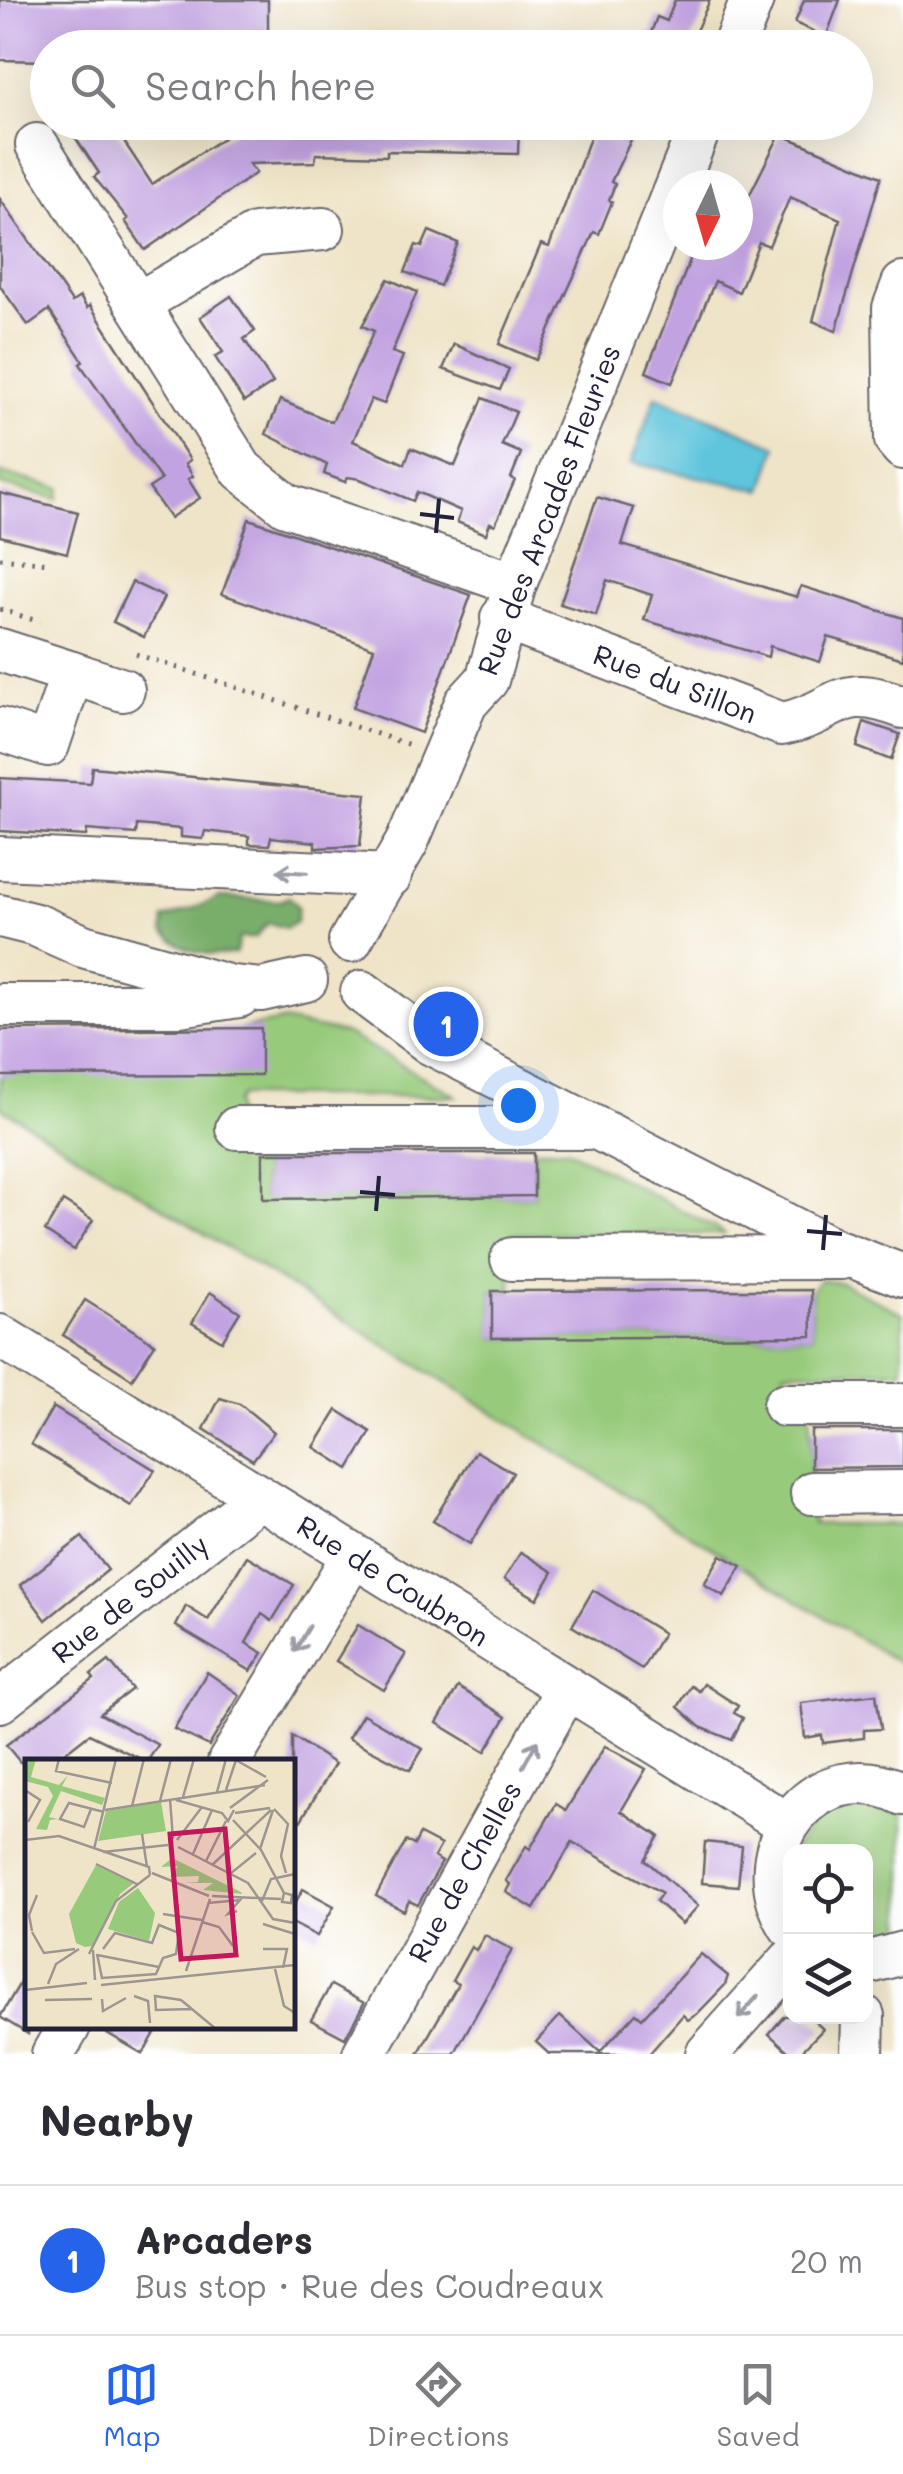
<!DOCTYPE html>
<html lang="en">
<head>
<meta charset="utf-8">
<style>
	body { margin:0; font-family:Mali,sans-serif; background:#f2f2f3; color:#2b2b33 }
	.controls { position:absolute; right:30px; bottom:30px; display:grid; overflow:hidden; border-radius:20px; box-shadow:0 10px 40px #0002 }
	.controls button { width:90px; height:90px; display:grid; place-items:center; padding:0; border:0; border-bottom:2px solid #e1e1e2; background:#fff; color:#2b2b33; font:50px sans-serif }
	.compass { position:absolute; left:663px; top:170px; width:90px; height:90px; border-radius:50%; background:#fff; box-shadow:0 10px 40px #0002; rotate:185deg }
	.you { position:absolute; left:518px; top:1105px; width:35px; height:35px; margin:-25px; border:8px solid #fff; border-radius:50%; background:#1a73e8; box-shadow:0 0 0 15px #1a73e833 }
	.badge { display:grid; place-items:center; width:65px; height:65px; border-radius:50%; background:#2563eb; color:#fff; font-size:32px; font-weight:700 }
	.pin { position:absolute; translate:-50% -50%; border:5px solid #fff; box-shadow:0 2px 10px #0006 }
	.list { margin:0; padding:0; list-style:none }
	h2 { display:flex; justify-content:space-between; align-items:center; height:130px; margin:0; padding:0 40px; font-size:42px }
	h2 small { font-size:32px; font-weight:400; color:#7c7c81 }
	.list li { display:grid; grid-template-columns:65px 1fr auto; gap:30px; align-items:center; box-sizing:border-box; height:150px; padding:0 40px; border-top:2px solid #e1e1e2 }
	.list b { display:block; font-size:38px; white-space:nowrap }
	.list p { margin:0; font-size:32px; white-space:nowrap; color:#7c7c81 }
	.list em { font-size:32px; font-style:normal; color:#7c7c81 }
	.icon { flex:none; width:55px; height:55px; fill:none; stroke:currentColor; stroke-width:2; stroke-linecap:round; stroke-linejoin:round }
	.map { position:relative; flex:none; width:903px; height:2054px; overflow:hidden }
	.search { position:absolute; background:#fff; box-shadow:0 10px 40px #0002; left:30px; right:30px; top:30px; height:110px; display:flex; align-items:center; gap:25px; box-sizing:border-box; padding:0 35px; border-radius:55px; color:#7c7c81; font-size:38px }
	.sheet { height:280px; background:#fff }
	nav { display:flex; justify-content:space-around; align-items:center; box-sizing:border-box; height:140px; border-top:2px solid #e1e1e2; background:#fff; font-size:28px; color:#7c7c81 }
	nav a { display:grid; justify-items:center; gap:5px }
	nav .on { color:#2563eb }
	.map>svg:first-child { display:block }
</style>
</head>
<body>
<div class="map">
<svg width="903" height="2054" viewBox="0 0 903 2054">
	<rect width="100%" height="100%" fill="#fff"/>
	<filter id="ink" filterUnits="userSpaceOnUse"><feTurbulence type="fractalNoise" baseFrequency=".01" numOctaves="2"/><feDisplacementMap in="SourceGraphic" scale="20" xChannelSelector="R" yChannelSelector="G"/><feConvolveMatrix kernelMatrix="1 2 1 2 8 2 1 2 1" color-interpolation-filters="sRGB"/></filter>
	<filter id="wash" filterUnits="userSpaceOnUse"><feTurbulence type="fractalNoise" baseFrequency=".0048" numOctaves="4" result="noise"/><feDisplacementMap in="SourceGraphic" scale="40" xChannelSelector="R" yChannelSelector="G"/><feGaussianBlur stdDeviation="2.25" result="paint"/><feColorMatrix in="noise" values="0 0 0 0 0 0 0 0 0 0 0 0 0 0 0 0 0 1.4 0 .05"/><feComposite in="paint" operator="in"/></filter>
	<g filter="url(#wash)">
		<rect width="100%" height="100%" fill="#efe4c8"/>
		<g fill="#97ca7a" stroke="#5c765a" stroke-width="2.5">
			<path d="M0,473L60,488L58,499L0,485Z"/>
			<path d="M282,1021L347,1034L456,1096H241L236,1102L237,1135L262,1137L263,1198L534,1196V1149H567L726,1234H512L511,1291H492L493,1338L812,1336L811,1290L820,1280L842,1283L903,1314V1371H785L784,1405L810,1415L813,1524H903V1666L0,1107V1076Z"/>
			<path d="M834,1799L903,1806V1938L866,1950V1852H790Z"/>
		</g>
		<path fill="#79ae6a" stroke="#4e6852" stroke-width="2.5" d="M219,897L280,901L289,897L298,907L296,922L286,928L268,923L255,938H239L236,953C207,958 185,952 163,932L164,919C184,912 200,907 219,897Z"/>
		<path fill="#5fc5dc" stroke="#40748c" stroke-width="2.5" d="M656,396L777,446L763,490L631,463Z"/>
		<g id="blocks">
			<g fill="#c2a3e1">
				<path d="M0,0H268V48H48V61L0,60Z"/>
				<path d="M675,0H710L695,33L686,48H645L657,17L667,21Z"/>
				<path d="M804,0H840L826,37L795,23Z"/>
				<path d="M97,122H111L152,184L248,122H505L519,125L518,154L387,151V156L316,154L315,162L249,164L256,173L145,250L125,221L128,219L94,177L99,173L75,137Z"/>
				<path d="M596,122H621L636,129L611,182L615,184L609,200L612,202L599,234L594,232L536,360L499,344L541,244L549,247Z"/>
				<path d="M780,134L881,177L836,331L813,321L840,219L790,197L769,246L759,242L739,292L715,281L672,383L646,372L695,247L738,245V218Z"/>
				<path d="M0,199L72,302L80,297L87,308L90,305L190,460L185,464L193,476L188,479L200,498L170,518L149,488L161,480L80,364L83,361L49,310L28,325L0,286Z"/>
				<path d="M429,231L458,243L440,286L405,272L416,245L422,247Z"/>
				<path d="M388,279L417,292L392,352L403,356L384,404L371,399L353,441L405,464L411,448L455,466L483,398L516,412L502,445L521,453L511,478L515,480L495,525L490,523L486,534L457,522L461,511L417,492L413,501L360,479L348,477L345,482L324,474L327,465L266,434L280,400L332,422L374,331L362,326Z"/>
				<path d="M231,296L255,331L244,339L273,383L244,402L215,357L223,352L200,317Z"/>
				<path d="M454,344L509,369L500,390L443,369Z"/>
				<path d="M0,493L78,512L67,553L0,536Z"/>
				<path d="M597,497L634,508L622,545L797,597L801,586L903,618V659L828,637L820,662L770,646L768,657L644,620L652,595L607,580L596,615L560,604Z"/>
				<path d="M249,519L471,595L421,733L353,708L374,648L222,594Z"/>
				<path d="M132,582L164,597L144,637L113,622Z"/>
				<path d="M864,722L900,734L891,760L857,747Z"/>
				<path d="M92,767L366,794L360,846L315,848V842L271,837L269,845L249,844V836L205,831L203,839L181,837V829L137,825L136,834L87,830L86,836L0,831V778L90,783Z"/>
				<path d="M261,1028V1075L0,1076V1030Z"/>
				<path d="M263,1153H534V1196L263,1199Z"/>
				<path d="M63,1201L93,1220L74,1250L45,1231Z"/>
				<path d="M811,1290L812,1336L492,1338V1291Z"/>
				<path d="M210,1292L240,1312L222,1341L192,1323Z"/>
				<path d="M85,1300L155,1344L132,1379L63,1335Z"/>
				<path d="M220,1398L240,1404L274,1432L253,1460L204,1429Z"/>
				<path d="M53,1407L155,1470L131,1506L31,1444Z"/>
				<path d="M337,1410L371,1432L349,1469L314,1447Z"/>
				<path d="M811,1430H903V1467L811,1468Z"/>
				<path d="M476,1451L513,1473L470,1544L433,1521Z"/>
				<path d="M82,1537L108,1570L46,1620L20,1585Z"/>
				<path d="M521,1552L553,1572L537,1599L504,1579Z"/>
				<path d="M721,1555L742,1566L724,1596L704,1584Z"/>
				<path d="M247,1556L294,1585L272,1621L262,1614L246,1643L263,1653L251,1671L176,1626L186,1606L208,1620Z"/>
				<path d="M593,1590L663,1633L642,1669L572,1626Z"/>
				<path d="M358,1625L406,1654L384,1690L336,1661Z"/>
				<path d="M109,1661L132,1689L100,1714L158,1745L147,1762L89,1734L53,1762H20L6,1745L94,1679L91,1675Z"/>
				<path d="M207,1672L240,1695L209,1746L174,1729Z"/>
				<path d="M704,1684L738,1706L734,1713L743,1718L732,1740L700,1727L678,1707L691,1686L699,1691Z"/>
				<path d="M458,1687L506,1717L485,1752L437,1723Z"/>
				<path d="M876,1694L881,1729L864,1730V1738L823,1743L822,1735L805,1738L801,1703Z"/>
				<path d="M363,1714L423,1749L410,1770L348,1738Z"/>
				<path d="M292,1736L335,1764L292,1835Z"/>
				<path d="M605,1746L646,1769L621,1811L659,1836L645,1860L698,1906L682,1924L656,1901L662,1893L572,1842L534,1909L506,1892L510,1884L506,1881L526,1846L530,1849L556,1804L566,1810Z"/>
				<path d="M420,1834L441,1845L434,1857L442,1862L418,1905L409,1901L404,1911L376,1896L406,1841L414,1845Z"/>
				<path d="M705,1842L742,1846L738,1886L702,1883Z"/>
				<path d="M303,1889L334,1906L317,1936L292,1923V1909Z"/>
				<path d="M485,1935L512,1950L454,2054H418L458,1984L452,1981L471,1947L476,1950Z"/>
				<path d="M701,1954L728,1976L725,1985L697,2014L688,2020L683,2015L649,2054H549L536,2042L560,2016L600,2052L636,2013L642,2018Z"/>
				<path d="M28,1969V2034L0,2017Z"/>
				<path d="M331,1985L364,2003L345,2038L311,2020Z"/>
				<path d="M784,2016H809L823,2029L799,2054H791L769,2034Z"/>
				<path d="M95,2026H159L143,2054Z"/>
			</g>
		</g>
	</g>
	<g filter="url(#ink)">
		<use href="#blocks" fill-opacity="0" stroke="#6a666c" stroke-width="2.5"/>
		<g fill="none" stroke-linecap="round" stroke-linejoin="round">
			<defs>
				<g id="minor">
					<path d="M733,48L752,0"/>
					<path d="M37,145L242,470L286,505L515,584"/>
					<path d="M903,284L894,308L896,440L903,448"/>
					<path d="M139,303L255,235L323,229"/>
					<path d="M502,618L782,724C841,712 836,681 903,707"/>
					<path d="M0,650L72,673L48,745L0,729"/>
					<path d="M72,673L123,690"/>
					<path d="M0,858L390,876"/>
					<path d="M0,916L36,925L83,946L231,987L261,990L306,980"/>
					<path d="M350,941L407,842L466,703L487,680L515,584L702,122"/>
					<path d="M362,992L430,1043L835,1250L903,1276"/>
					<path d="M0,1005H180L239,996"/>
					<path d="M237,1128H586"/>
					<path d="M512,1259L841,1258"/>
					<path d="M0,1336L787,1824"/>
					<path d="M784,1405H903"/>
					<path d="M812,1493L903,1492"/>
					<path d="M0,1701L260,1497"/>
					<path d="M229,1762L353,1556"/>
					<path d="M790,1926C741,1848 817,1750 903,1794"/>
					<path d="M866,1963L903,1953"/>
					<path d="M53,2054L69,2026"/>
					<path d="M364,2054L566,1690"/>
					<path d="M707,2054L790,1961"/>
					<path d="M862,2054L863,2016"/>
				</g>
			</defs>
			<use href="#minor" stroke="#6a666c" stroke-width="46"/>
			<g stroke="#6a666c" stroke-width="5" stroke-dasharray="2.5 8" stroke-linecap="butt">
				<path d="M0,558L50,563"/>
				<path d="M0,609L40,622"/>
				<path d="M136,654L410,745"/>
			</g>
			<use href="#minor" stroke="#fff" stroke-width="42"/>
		</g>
		<defs><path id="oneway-shaft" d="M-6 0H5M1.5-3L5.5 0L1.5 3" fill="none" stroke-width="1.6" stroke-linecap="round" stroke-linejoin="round" transform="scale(2.5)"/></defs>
		<g stroke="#9c9ca7">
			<use href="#oneway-shaft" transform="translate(292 872) rotate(-177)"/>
			<use href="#oneway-shaft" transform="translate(302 1639) rotate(121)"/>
			<use href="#oneway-shaft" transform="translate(530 1754) rotate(-61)"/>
			<use href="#oneway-shaft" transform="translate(748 2007) rotate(132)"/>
		</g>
	</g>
	<path fill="none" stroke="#22223b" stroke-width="4" d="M420,514L454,518M436,533L439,499M360,1192L395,1195M376,1211L379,1176M807,1231L842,1234M823,1250L826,1215"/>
	<g text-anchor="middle" stroke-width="8" stroke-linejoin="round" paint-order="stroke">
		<g font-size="28" fill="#22223b" stroke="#fff">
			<text transform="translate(549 510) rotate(-69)" y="10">Rue des Arcades Fleuries</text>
			<text transform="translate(675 684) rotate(21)" y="10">Rue du Sillon</text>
			<text transform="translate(393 1581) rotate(32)" y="10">Rue de Coubron</text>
			<text transform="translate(130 1599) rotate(-38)" y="10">Rue de Souilly</text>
			<text transform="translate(465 1872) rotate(-61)" y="10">Rue de Chelles</text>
		</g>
	</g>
	<g transform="translate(25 1759)">
		<rect width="270" height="270" fill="#efe4c8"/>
		<path d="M11,0L6,18L34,26L43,16L37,27L80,39L77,46L36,32L24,58L33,60L25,61L22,71L11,70L28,37L23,28L0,22V2ZM136,43L141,72L73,82L81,52ZM147,99L216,133L217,135L178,131L188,124H160L173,123L174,117L145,118L153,107L136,108ZM71,106L109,124L95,135L68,187L60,188L51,184L44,155ZM113,129L130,154L124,182L83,170L94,143Z" fill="#97ca7a"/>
		<path fill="none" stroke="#9d9690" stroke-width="2.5" d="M34,0L31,12L87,24M209,0L241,18M0,31L15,41L3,63M201,31L211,1M192,33L201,0M158,38L169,0M145,40L148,80M151,41L197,54L203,62L209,51M135,42L146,0M107,47L119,0M205,49L243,21M66,50L59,68L35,60L44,44L79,53M249,50L263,65L256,97L261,114M80,51L240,26M210,54L245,49M208,61L236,91L259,134L267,136L266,144L257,143L259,134M117,75L122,108M0,81L34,77L124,108L125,116M152,81L177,48M153,88L223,124L248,160L270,164M69,90L91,0M235,90L248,51M78,93L143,86M168,95L187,51M181,102L201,62M71,105L112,125M187,106L246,51M127,114L184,137M205,115L231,94M187,137L256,140M237,142L246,120L270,115M183,144L215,141L203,155L212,152M138,155L177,161M177,163L194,168L208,187M238,165L270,175M7,172L4,156L12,136M7,173L19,194L50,190M238,190H262L258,209M68,191L70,221M64,195L91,142L125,116M72,195L77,219L131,215L138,199L151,195L154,174L134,166L127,184L90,174L78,190M72,196L134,208M250,210L259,247L270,254M161,212L185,140M23,225L31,205L54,190M76,226L270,206M0,231L62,224M109,237L123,242L125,264M77,240L78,252L101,239M20,241L67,240M167,250L131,251L130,237L156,241L191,270M84,270H156"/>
		<path fill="#c2185b" fill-opacity="0.15" stroke="#c2185b" stroke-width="5" d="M200,70L211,196L156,200L145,75Z"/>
		<rect width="270" height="270" fill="none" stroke="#22223b" stroke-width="5"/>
	</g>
</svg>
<div class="controls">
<button><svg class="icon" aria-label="locate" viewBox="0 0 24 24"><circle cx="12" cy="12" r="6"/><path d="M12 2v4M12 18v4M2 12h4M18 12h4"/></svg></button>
<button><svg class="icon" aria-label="layers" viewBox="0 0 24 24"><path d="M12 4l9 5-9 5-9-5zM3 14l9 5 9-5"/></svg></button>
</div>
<svg class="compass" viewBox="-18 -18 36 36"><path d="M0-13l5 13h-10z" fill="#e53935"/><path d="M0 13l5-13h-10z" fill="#7c7c81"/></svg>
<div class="you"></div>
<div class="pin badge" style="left:446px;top:1024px">1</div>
<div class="search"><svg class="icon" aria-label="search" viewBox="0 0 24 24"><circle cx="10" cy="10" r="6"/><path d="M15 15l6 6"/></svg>Search here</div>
</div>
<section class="sheet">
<h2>Nearby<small></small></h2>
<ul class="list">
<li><span class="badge">1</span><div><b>Arcaders</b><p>Bus stop · Rue des Coudreaux</p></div><em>20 m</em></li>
</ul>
</section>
<nav>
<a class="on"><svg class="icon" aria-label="map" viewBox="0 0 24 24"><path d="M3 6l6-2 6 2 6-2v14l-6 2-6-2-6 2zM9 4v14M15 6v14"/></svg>Map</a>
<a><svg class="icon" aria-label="directions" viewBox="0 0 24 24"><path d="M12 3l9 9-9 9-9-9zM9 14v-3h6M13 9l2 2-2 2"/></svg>Directions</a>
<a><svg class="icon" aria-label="saved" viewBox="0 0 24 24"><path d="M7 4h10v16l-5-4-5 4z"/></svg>Saved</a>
</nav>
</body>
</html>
